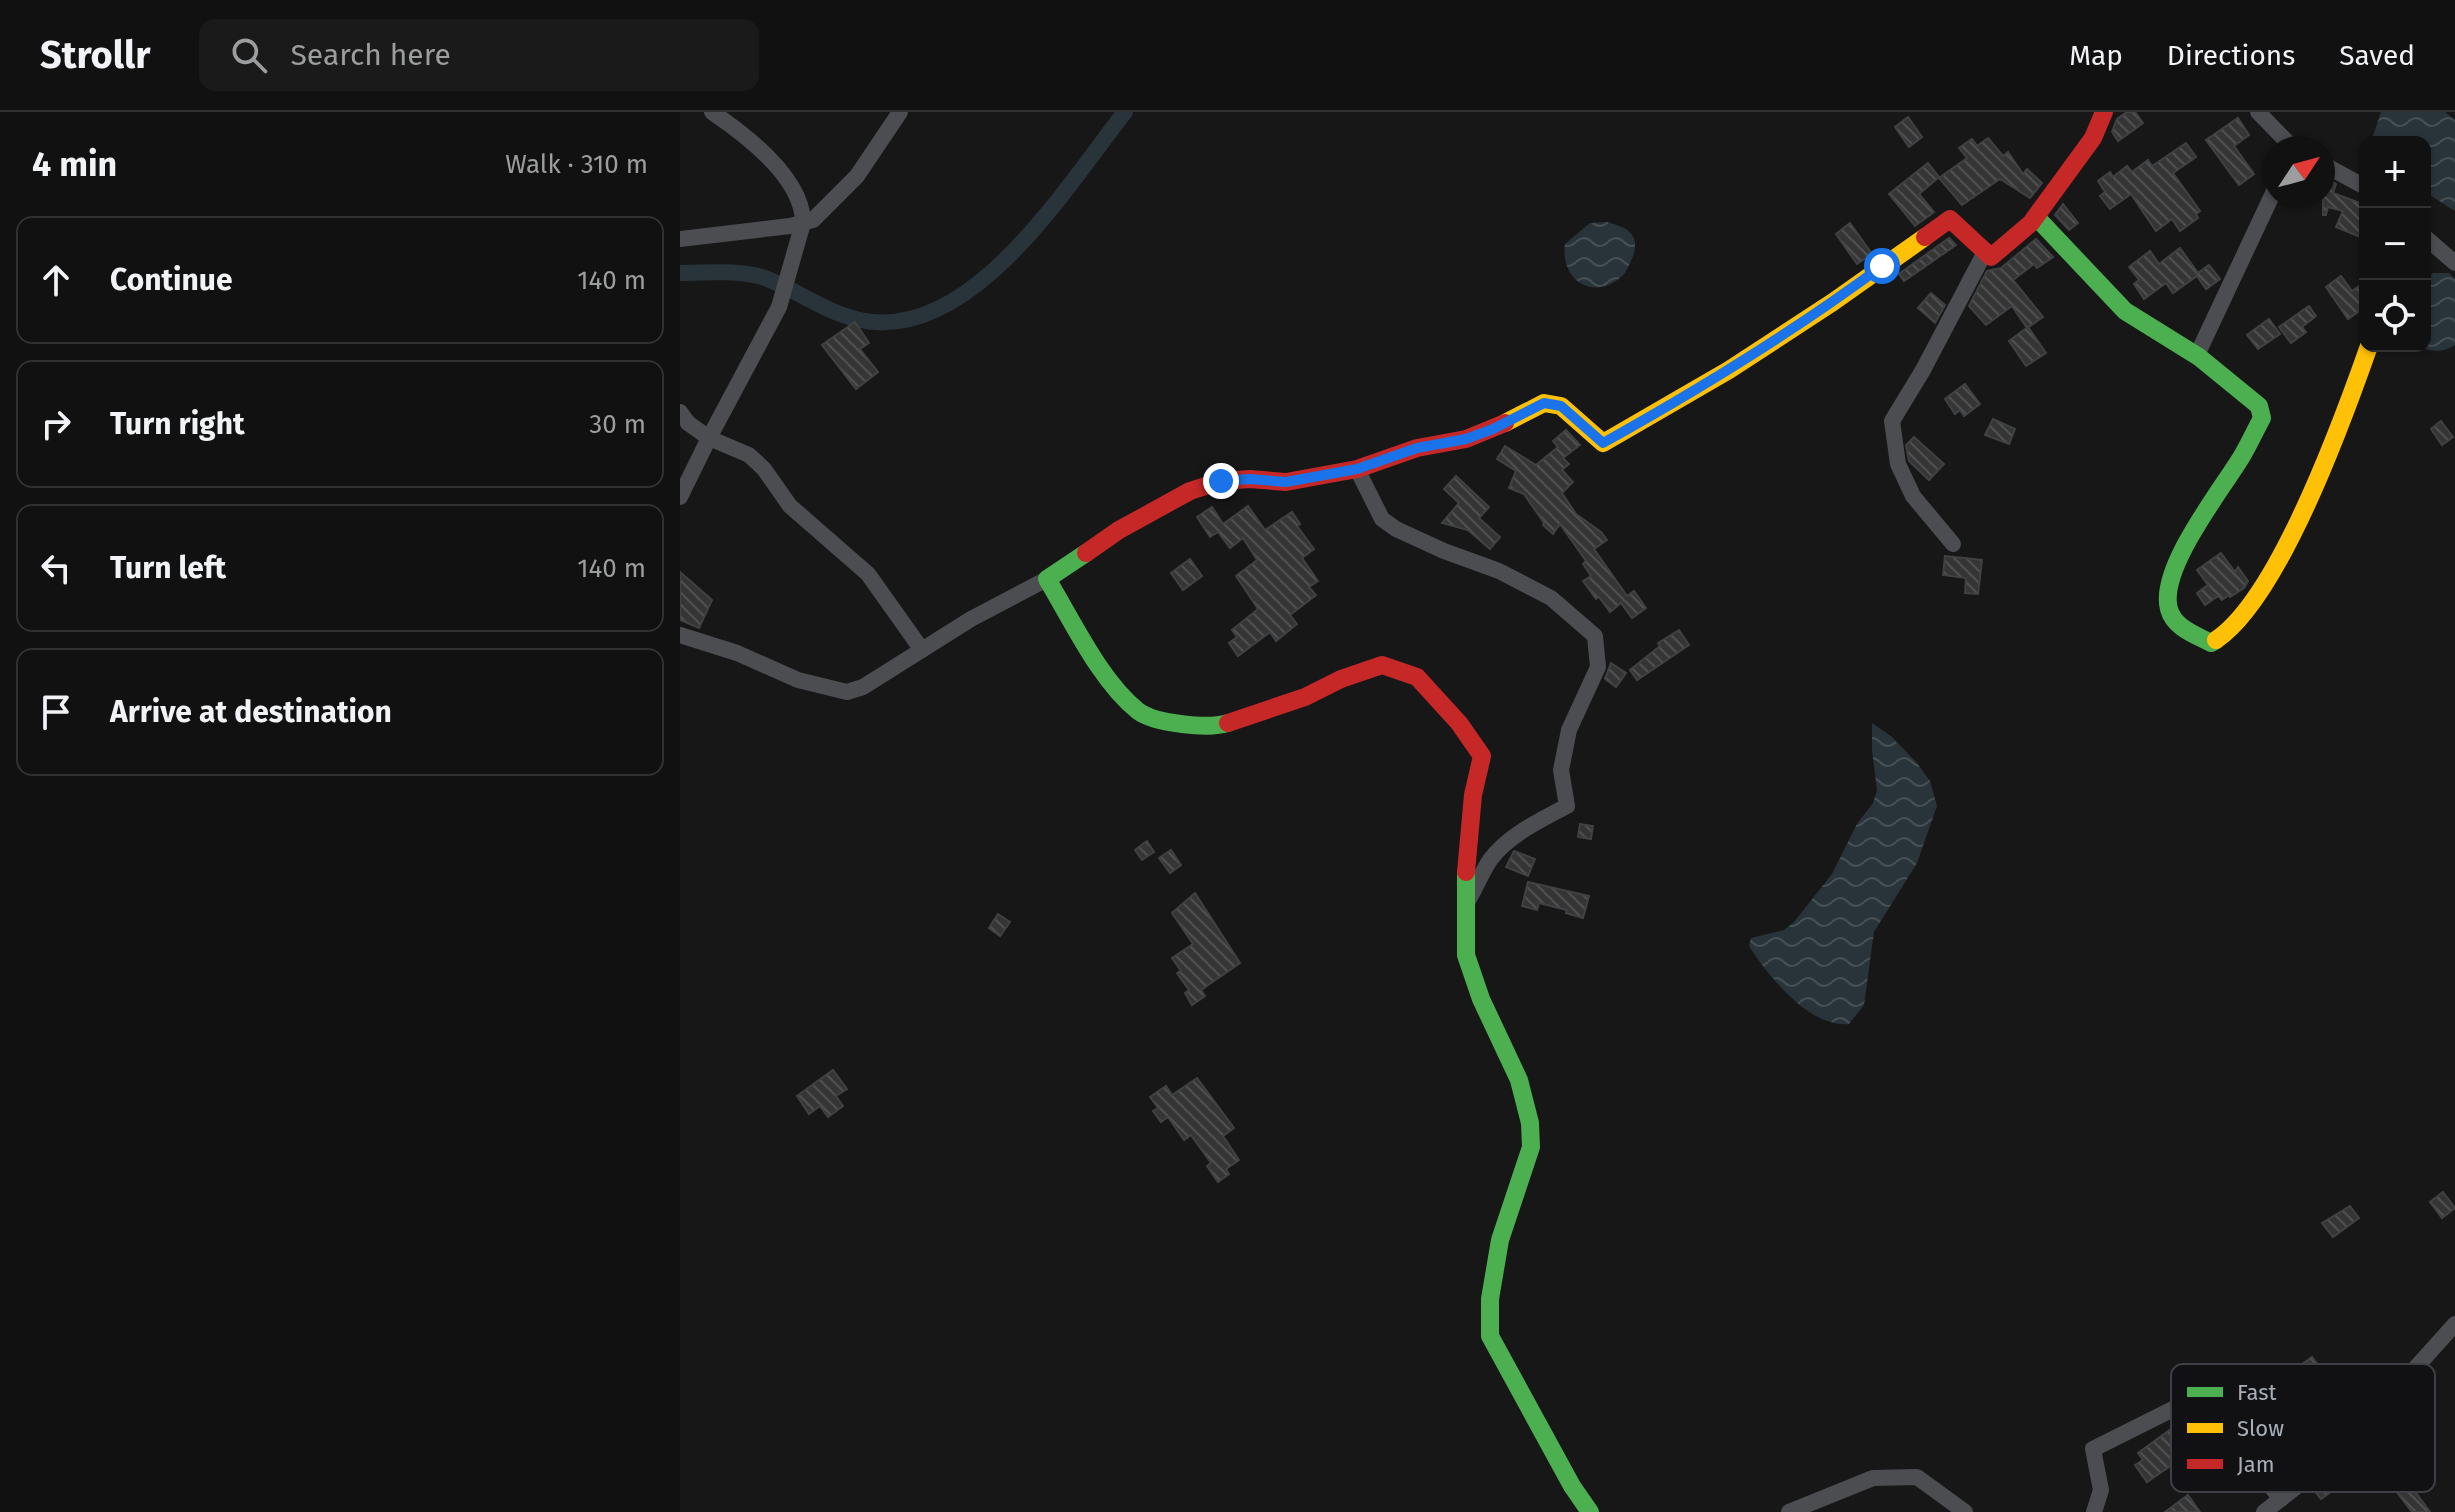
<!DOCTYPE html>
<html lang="en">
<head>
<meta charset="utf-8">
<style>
	body { margin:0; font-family:"Fira Sans",sans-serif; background:#1a1a1a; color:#f1f3f6 }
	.controls { position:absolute; right:24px; top:24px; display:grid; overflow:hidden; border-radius:16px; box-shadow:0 2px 6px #0004 }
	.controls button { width:72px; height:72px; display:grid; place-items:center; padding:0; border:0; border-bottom:2px solid #303131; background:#111; color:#f1f3f6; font:40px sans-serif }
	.compass { position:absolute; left:1583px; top:24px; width:72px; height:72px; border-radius:50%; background:#111; box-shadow:0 2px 6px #0004; rotate:54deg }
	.stop { position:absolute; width:24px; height:24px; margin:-18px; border:6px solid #1a73e8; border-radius:50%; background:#fff }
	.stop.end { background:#1a73e8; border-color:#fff; box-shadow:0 2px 8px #0008 }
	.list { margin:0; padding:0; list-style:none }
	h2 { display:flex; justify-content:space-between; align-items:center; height:104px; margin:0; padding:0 32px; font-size:34px }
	h2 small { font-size:26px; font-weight:400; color:#9c9d9f }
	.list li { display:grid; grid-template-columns:52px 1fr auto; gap:24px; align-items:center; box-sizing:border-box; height:128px; margin:0 16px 16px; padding:0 16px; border:2px solid #303131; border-radius:16px }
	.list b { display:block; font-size:30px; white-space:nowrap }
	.list em { font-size:26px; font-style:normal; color:#9c9d9f }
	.icon { flex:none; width:44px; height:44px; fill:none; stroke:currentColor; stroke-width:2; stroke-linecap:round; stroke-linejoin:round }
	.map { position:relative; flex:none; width:1775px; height:1400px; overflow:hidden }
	header { display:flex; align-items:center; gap:48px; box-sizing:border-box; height:112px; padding:0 40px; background:#111; border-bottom:2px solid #303131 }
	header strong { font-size:38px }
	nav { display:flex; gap:44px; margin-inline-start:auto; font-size:28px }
	.search { width:560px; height:72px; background:#1a1a1a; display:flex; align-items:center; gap:20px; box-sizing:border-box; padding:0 28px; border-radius:16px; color:#9c9d9f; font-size:30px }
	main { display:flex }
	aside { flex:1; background:#111 }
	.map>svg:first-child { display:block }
</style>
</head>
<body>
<header>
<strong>Strollr</strong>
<div class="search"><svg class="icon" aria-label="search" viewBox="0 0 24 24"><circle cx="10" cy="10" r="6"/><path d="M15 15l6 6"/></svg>Search here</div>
<nav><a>Map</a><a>Directions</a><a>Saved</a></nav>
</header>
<main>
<aside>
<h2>4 min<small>Walk · 310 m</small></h2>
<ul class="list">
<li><svg class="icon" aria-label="ahead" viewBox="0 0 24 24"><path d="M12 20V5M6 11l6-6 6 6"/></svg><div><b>Continue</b></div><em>140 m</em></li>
<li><svg class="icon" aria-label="right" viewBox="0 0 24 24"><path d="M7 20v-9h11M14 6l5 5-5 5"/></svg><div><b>Turn right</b></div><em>30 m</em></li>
<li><svg class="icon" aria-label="left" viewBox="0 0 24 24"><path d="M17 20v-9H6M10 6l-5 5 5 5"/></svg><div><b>Turn left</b></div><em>140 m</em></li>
<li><svg class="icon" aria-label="arrive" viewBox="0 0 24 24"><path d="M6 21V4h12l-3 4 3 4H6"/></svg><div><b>Arrive at destination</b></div></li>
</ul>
</aside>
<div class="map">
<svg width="1775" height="1400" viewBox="0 0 1775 1400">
	<defs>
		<pattern id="water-waves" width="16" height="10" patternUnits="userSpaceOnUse" patternTransform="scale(2)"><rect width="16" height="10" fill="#29343a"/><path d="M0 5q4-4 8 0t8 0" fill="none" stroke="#454f54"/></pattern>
		<pattern id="building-back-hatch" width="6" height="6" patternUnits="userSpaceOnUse" patternTransform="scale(2)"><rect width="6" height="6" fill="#353536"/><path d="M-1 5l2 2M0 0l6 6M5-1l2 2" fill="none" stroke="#4f5051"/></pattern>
	</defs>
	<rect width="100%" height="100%" fill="#171717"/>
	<g fill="url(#water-waves)">
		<path d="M1701,0H1765L1775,8V99L1745,80V30H1691Z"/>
		<path d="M927,110C950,116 962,124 951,149C948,155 946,161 941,165C914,189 880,169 885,132L910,111Z"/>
		<path d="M1753,161H1769L1775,167V233C1763,241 1750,240 1738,234H1745V168Z"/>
		<path d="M1192,611L1212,625L1237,651L1250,669L1257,694L1237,751L1194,820L1184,893L1169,912C1130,916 1088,864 1069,834L1071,826L1104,818L1114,810L1152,762L1177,712L1193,691L1197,678L1192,638Z"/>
	</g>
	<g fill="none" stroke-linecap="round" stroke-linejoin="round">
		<path stroke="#29343a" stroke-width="16" d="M0,161C28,161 58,157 85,166C117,178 144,200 180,208C291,232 387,73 445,0"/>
	</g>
	<g fill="url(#building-back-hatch)" stroke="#3f4143" stroke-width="2">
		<path d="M1447,0H1455L1463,11L1438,29L1432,20L1437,7Z"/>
		<path d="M1228,5L1242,25L1229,35L1215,15Z"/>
		<path d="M1558,6L1569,23L1554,34L1574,62L1559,73L1526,28Z"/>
		<path d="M1308,26L1323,44L1328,40L1343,62L1347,57L1362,71L1350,86L1320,67L1282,93L1259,66L1287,46L1279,36L1292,27L1297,34Z"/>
		<path d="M1506,31L1516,45L1493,61L1520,99L1516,102L1518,106L1500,119L1492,107L1476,119L1451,82L1430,97L1420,84L1425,80L1418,69L1430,60L1433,65L1447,54L1452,60L1468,48L1472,54Z"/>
		<path d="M1248,51L1259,65L1239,82L1254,100L1235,114L1209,82Z"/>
		<path d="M1643,65L1656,72L1653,81L1685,93V127L1656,115L1663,99L1648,95L1646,103H1643Z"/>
		<path d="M1383,92L1398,111L1389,118L1375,103Z"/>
		<path d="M1170,111L1192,142L1177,152L1156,122Z"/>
		<path d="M1269,126L1276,133L1224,169L1219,162Z"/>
		<path d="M1356,127L1373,145L1357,156L1354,152L1333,168L1363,205L1347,216L1332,194L1306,213L1289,194L1307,159L1321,156Z"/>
		<path d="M1500,136L1518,161L1529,153L1540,167L1526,177L1517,164L1493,181L1486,171L1464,187L1454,172L1459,168L1449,155L1470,139L1479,152Z"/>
		<path d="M1661,164L1672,179L1685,170V195L1668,207L1646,175Z"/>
		<path d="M1251,181L1265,193L1255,211L1238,196Z"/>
		<path d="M1629,194L1636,204L1622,215L1626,220L1611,231L1599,215Z"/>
		<path d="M1589,207L1600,222L1578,237L1567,223Z"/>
		<path d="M175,210L189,231L180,237L198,260L176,277L142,233Z"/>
		<path d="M1348,215L1366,241L1346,254L1329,229Z"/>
		<path d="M1285,272L1300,292L1284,304L1280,298L1275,302L1265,287Z"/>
		<path d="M1313,307L1335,317L1329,332L1305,323Z"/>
		<path d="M1761,309L1773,325L1762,333L1751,317Z"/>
		<path d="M886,318L900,333L883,346L889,352L882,358L893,370L882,381L896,402L921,420L927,428L914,437L947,484L954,479L966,496L952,506L941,491L930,500L919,485L916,487L903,469L911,464L903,452L906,449L880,412L873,422L863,413L864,411L844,382L829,376L836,359L817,347L825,334L856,353L878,335L873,329Z"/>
		<path d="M1234,325L1264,352L1249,368L1229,349L1226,333Z"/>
		<path d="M776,364L809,395L799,406L820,425L810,437L788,418L762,411L779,391L764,377Z"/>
		<path d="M568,394L585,418L612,400L620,412L617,414L634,437L622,446L638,469L629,475L636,483L610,503L617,512L596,529L590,520L558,544L549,531L557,525L552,518L578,497L556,464L577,448L563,426L550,436L538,420L530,425L517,405L532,395L543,412Z"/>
		<path d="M1541,441L1555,460L1558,455L1568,469L1564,476L1550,485L1549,483L1542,488L1538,484L1525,493L1517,481L1528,473L1517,458Z"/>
		<path d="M1265,444L1302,448L1298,482L1285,481L1286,466L1263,463Z"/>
		<path d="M510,447L522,464L503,478L491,461Z"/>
		<path d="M0,460L32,488L19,516L0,508Z"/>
		<path d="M999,518L1009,533L957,568L950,558L980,534L978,531Z"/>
		<path d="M931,551L946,561L936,575L925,567Z"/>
		<path d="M900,712L913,714L911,727L898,725Z"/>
		<path d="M467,729L474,740L462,748L455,738Z"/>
		<path d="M491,738L501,753L490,761L479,746Z"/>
		<path d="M834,739L855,747L848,764L826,755Z"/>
		<path d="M848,770L909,784L903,806L886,801L887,798L859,791L857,798L842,794Z"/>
		<path d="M515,781L560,851L521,878L525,884L512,893L505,881L509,878L497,861L501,859L492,846L513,832L492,801Z"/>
		<path d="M318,802L330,810L320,824L309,816Z"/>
		<path d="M153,958L167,977L156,984L163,994L148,1005L140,994L129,1002L117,984Z"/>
		<path d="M517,966L554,1016L543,1024L559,1048L546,1057L549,1062L538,1070L527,1054L531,1051L511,1023L504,1028L488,1005L481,1010L473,999L478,996L470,985L486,974L492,983Z"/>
		<path d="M1763,1080L1775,1096L1762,1106L1750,1090Z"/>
		<path d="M1670,1094L1679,1106L1653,1125L1642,1111Z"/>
		<path d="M1632,1245L1644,1261L1624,1275L1613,1259Z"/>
		<path d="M1509,1304L1531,1334L1519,1343L1527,1355L1515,1364L1502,1346L1467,1370L1455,1353L1463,1348L1458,1341Z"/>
		<path d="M1640,1363L1652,1379L1641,1387L1631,1374Z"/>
		<path d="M1728,1370L1750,1400H1732L1716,1379Z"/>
		<path d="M1508,1383L1520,1400H1485Z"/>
	</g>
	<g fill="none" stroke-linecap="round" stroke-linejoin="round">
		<g stroke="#4b4d50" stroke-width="16">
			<path d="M32,0C66,23 123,66 123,111L99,195L29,326L69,343L84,357L110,394L188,462L242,538"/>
			<path d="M1578,0L1613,36"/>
			<path d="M1643,52L1685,75"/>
			<path d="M1745,125L1775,151"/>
			<path d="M0,127L110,114L133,108L177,64L220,0"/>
			<path d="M1517,243L1595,77"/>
			<path d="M0,300L8,311L29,326L0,385"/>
			<path d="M677,357L702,407L716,417L764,439L819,459L871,486L915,524L918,555L889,618L881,658L887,694C861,708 828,723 810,748C802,760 796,775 789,787"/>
			<path d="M1273,432L1233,384L1218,352L1212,309L1243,258L1305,140"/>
			<path d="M0,523L57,541L118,568L167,580L183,575L291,507L367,467"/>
			<path d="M1109,1400L1193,1366L1237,1365L1285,1400"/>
			<path d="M1414,1400L1421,1378L1413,1337L1517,1285L1601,1387"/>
			<path d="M1584,1400L1616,1375L1643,1342L1712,1282L1775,1212"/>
		</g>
		<g stroke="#4caf50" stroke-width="18">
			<path d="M1356,105L1445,199L1519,245L1579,294L1582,306C1575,319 1569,332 1562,344C1541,379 1478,457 1489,497C1494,516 1516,523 1531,531L1536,528"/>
			<path d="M406,441L367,467C392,508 420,569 458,599C475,612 529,617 548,611"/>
			<path d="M786,760V843L801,887L839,968L850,1011L851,1035L820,1128L810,1187V1224L892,1374L910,1400"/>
		</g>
		<g stroke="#ffc107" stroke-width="18">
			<path d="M825,311L864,291L881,294L923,331L1049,258L1153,190L1245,125"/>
			<path d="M1536,528C1599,486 1663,308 1689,234"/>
		</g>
		<g stroke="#c62828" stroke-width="18">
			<path d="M1245,125L1270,107L1311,145L1351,111L1413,26L1424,0"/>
			<path d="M406,441L439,418L510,379L541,369L570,367L606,370L677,357L737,336L786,327L825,311"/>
			<path d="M548,611L625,585L661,567L702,553L737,565L779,611L802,644L793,683L786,760"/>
		</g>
	</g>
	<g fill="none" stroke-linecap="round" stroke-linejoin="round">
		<path stroke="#1a73e8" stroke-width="10" d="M541,369L570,367L606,370L677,357L737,336L786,327L813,317L864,291L881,294L923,331C1020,277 1113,220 1202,154"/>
	</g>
	<rect x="1491" y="1252" width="264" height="128" rx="12" fill="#111113" stroke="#3e4045" stroke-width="2"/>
	<rect x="1507" y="1275" width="36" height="10" fill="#4caf50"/>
	<rect x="1507" y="1311" width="36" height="10" fill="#ffc107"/>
	<rect x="1507" y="1347" width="36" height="10" fill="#c62828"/>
	<g font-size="22" fill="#a7afb9">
		<text x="1557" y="1288">Fast</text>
		<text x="1557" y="1324">Slow</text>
		<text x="1557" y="1360">Jam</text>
	</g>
</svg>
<div class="controls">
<button>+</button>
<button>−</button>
<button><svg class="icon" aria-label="locate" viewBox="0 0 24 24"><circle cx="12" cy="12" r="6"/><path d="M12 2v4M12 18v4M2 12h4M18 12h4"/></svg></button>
</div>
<svg class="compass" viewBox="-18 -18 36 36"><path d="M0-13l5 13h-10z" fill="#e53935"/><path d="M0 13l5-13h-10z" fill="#9c9d9f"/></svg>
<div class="stop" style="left:1202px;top:154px"></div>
<div class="stop end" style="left:541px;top:369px"></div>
</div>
</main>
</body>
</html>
